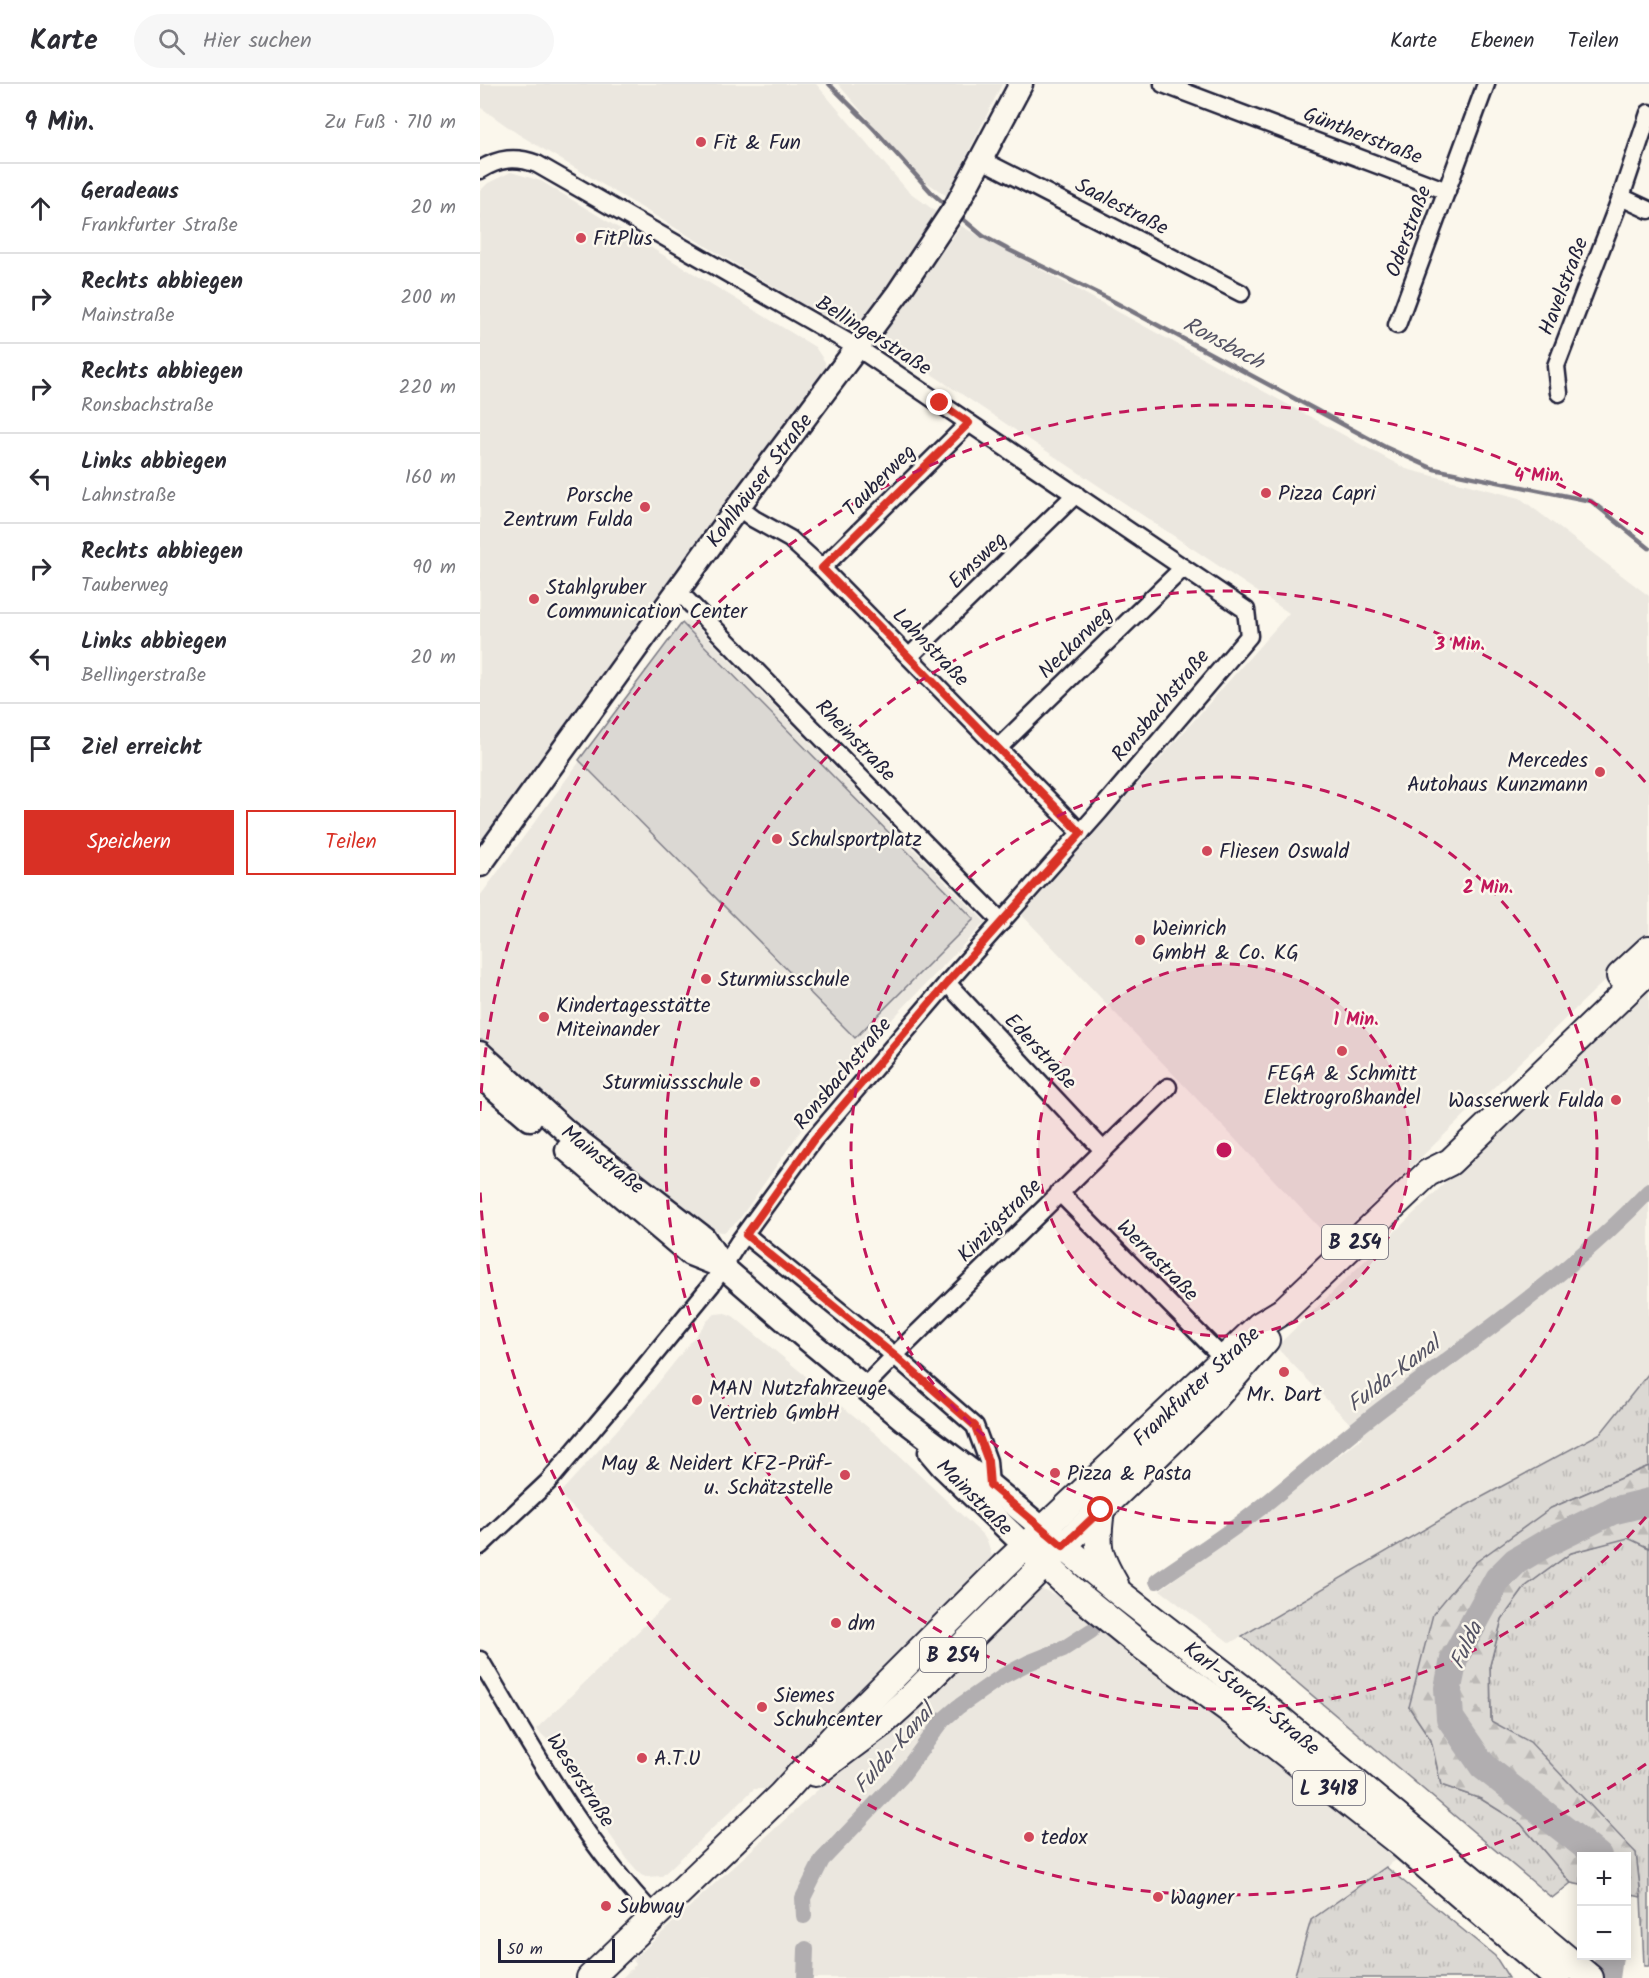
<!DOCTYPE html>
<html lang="de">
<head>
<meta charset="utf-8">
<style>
	body { margin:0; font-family:Kalam,sans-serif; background:#f7f7f7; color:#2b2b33 }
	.controls { position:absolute; right:18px; bottom:18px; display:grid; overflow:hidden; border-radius:0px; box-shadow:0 3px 15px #0003 }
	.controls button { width:54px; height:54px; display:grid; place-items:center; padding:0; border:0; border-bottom:2px solid #e1e1e2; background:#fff; color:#2b2b33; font:30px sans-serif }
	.scale { position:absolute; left:18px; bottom:15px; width:117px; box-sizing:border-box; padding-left:6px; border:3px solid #22223b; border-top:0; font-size:16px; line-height:21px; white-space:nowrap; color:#22223b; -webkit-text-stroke:4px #fbf7ec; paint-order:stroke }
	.stop { position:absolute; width:18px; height:18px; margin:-14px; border:4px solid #d93025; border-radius:50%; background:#fff }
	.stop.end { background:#d93025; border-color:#fff; box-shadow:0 2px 6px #0008 }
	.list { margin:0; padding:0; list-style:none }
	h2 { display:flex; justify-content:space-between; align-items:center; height:78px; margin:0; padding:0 24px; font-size:26px }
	h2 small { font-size:20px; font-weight:400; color:#7c7c81 }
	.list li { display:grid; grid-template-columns:39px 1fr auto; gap:18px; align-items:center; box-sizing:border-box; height:90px; padding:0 24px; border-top:2px solid #e1e1e2 }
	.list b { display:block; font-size:22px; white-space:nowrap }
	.list p { margin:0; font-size:20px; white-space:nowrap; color:#7c7c81 }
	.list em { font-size:20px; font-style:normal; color:#7c7c81 }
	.actions { display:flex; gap:12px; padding:18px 24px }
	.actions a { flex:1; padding:14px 0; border:2px solid #d93025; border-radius:0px; text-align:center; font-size:21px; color:#d93025 }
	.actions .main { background:#d93025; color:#fff }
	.icon { flex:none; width:33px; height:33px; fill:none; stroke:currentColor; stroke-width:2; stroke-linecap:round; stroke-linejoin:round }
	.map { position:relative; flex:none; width:1169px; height:1894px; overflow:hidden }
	header { display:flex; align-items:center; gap:36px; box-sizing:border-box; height:84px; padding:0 30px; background:#fff; border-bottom:2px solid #e1e1e2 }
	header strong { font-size:28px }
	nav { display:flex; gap:33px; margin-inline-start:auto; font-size:21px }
	.search { width:420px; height:54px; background:#f7f7f7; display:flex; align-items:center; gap:15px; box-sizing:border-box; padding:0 21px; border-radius:33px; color:#7c7c81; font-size:22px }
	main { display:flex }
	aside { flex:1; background:#fff }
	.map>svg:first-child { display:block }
</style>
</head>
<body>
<header>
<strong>Karte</strong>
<div class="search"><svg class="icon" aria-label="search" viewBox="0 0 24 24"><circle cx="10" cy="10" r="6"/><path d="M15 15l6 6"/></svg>Hier suchen</div>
<nav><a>Karte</a><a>Ebenen</a><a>Teilen</a></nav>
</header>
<main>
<aside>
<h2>9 Min.<small>Zu Fuß · 710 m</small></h2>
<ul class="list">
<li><svg class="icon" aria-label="ahead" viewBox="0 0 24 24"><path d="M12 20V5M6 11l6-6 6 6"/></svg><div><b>Geradeaus</b><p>Frankfurter Straße</p></div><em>20 m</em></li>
<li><svg class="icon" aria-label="right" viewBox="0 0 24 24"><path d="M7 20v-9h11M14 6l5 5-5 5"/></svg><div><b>Rechts abbiegen</b><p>Mainstraße</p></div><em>200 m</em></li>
<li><svg class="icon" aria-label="right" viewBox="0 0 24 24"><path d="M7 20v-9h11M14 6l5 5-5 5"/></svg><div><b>Rechts abbiegen</b><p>Ronsbachstraße</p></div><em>220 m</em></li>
<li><svg class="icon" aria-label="left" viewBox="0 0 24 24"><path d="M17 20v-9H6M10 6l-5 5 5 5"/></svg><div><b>Links abbiegen</b><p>Lahnstraße</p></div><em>160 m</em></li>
<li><svg class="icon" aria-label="right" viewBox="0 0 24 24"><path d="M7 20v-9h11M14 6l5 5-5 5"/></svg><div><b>Rechts abbiegen</b><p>Tauberweg</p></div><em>90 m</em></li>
<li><svg class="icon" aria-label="left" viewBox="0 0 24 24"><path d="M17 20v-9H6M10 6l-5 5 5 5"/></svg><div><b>Links abbiegen</b><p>Bellingerstraße</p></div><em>20 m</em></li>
<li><svg class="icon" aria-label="arrive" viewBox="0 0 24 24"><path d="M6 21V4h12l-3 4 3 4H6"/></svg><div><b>Ziel erreicht</b></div></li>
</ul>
<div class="actions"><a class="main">Speichern</a><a>Teilen</a></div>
</aside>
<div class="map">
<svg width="1169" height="1894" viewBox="0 0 1169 1894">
	<defs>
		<pattern id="grass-tufts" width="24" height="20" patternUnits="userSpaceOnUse" patternTransform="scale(1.5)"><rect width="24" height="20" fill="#dbd8d3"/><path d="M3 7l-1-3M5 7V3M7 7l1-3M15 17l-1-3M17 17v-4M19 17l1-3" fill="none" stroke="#bcb9b6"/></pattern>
		<pattern id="forest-firs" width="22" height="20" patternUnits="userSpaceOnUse" patternTransform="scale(1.5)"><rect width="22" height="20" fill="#dbd8d3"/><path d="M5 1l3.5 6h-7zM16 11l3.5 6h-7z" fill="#bcb9b6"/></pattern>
	</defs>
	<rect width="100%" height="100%" fill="#fbf7ec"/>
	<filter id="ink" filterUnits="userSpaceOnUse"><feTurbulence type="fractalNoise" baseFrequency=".0167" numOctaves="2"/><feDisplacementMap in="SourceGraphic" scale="12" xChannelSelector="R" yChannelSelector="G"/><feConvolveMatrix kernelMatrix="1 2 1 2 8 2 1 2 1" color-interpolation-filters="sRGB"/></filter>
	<g filter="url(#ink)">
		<g fill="#ebe7df">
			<path d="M0,0H336L428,107L459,130L375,251L38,50L0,23Z"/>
			<path d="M358,0H522L467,112L436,91Z"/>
			<path d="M31,88L61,97L335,263L345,278L344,297L0,762V107L8,99Z"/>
			<path d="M481,142L926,385L1040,414L1169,512V854L853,1158L542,831L809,529L399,255Z"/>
			<path d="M206,536L212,538L505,838L397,951L326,1039L258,1137L244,1148L234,1147L216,1138L192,1120L55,1007L0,954V812L202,539Z"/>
			<path d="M1169,901V1289L1121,1349L974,1428L750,1559L680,1506L883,1353L796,1263Z"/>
			<path d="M245,1229L253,1232L396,1350L503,1451L508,1459L512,1473L503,1490L291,1705H274L182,1792L166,1793L161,1791L148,1776L117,1733L69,1657L56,1645L189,1518L79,1410L166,1314L228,1236L235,1230Z"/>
			<path d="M560,1504L602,1523L754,1644L916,1776L831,1836L814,1894H142L156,1880L153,1876L233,1801Z"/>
		</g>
		<g fill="url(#grass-tufts)" stroke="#7e7d87" stroke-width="1.5">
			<path d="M1169,1289V1382L1071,1424L929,1623L951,1656L961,1701L1001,1715L1041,1740L1091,1799L1072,1814L762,1552L974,1428L1121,1349Z"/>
			<path d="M1148,1453L1169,1464V1882H1164L1161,1813L1156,1769L1011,1637L1010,1581L1022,1535L1046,1502L1091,1469Z"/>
			<path d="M906,1783L1015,1872L1029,1894H814L831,1836Z"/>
		</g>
		<path fill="url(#forest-firs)" stroke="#7e7d87" stroke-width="1.5" d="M1169,1382V1464L1148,1454L1091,1469L1046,1502L1022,1535L1010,1581L1011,1637L1050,1658L1156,1769L1161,1813L1147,1810L1146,1772H1102L1101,1801L1091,1799L1041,1740L1001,1715L961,1701L951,1656L929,1623L953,1530L996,1478L1071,1424Z"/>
		<path fill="#dbd8d3" stroke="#7e7d87" stroke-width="1.5" d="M202,539L494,835L375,954L99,676Z"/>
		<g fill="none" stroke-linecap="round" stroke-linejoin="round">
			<g stroke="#787681" stroke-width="4.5">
				<path d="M349,0L393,44L452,109L468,123"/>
				<path d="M477,130L503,152L527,165L627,214L905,363L954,385L1111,417L1169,464"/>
			</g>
			<g stroke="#b1aeb0" stroke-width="16">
				<path d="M677,1497C708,1475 740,1455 770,1432C817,1396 861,1355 908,1320C998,1252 1091,1189 1169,1107"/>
				<path d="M324,1832L323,1814L342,1776L421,1693L463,1636L478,1623L521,1593L548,1579L583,1565L611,1547"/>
				<path d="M325,1894L326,1865"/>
			</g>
			<g stroke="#b1aeb0" stroke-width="28">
				<path d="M1118,1772L1003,1682L970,1634L968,1604L974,1575L1018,1495L1036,1477L1063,1461L1132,1427L1169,1418"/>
				<path d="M1126,1894L1129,1872"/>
			</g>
			<defs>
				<g id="street">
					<path d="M683,0L967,107"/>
					<path d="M502,76L761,209"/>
					<path d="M0,86C19,74 36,72 57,80L378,264L766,526L769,552L618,729L467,899L334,1055L258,1159L232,1200L139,1314L68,1398L0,1462"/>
					<path d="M1141,113L1169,126"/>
					<path d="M917,241L1006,0"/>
					<path d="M1079,309L1076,282L1141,113L1169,29"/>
					<path d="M258,423L274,435L310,455L342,484L601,749"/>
					<path d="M342,484L489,339"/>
					<path d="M198,507L522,838"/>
					<path d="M429,573L596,410"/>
					<path d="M518,664L703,484"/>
					<path d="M467,899L623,1066"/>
					<path d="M579,1108L744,1275"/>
					<path d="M266,1151L414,1271L495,1342L508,1377L510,1401"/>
					<path d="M384,1303L421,1265L688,1003"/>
					<path d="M0,1576C53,1665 103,1757 175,1832"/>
				</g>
				<g id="secondary">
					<path d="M0,781L258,423L418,209L476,122L541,0"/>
					<path d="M0,969L87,1048L224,1154L243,1183L323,1252L424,1336L510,1401L563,1445"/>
					<path d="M0,992L50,1035"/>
					<path d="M87,1066L210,1170L243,1183"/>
					<path d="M450,1368L462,1382L545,1462"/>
				</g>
				<g id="primary">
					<path d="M1140,892L1169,865"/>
					<path d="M621,1426C616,1462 617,1469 635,1500"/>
					<path d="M563,1445L642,1511L776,1615L1110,1894"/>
					<path d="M552,1468L593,1506L662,1562L754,1629L921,1760L1077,1894"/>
					<path d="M335,1689L401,1640L432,1612L583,1462L728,1322L786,1256"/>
					<path d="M110,1894L301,1711L359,1647L523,1483L780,1241L803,1227L948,1089L970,1078L1169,886"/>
				</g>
			</defs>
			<use href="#street" stroke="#22223b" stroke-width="21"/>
			<use href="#secondary" stroke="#22223b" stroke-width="27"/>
			<use href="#primary" stroke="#22223b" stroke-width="30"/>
			<use href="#street" stroke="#fbf7ec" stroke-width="16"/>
			<use href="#secondary" stroke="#fbf7ec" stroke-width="22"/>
			<use href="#primary" stroke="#fbf7ec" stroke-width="26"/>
		</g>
	</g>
	<g fill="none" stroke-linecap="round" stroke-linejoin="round" filter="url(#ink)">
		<path stroke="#d93025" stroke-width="8" d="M460,319L489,339L342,484L601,749L467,899L334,1055L266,1151L414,1271L495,1342L508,1377L510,1401L583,1462L621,1426"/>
	</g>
	<circle cx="744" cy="1066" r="186" fill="#c2185b" fill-opacity=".12"/>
	<g fill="none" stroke="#c2185b" stroke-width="3" stroke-dasharray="10 8">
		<circle cx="744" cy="1066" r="186"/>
		<circle cx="744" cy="1066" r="373"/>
		<path d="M1166 1433A559 559 0 1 1 1166 699"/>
		<path d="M1166 1680A745 745 0 0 1 0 1105M0 1027A745 745 0 0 1 1166 452"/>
	</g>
	<g fill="#d1495b" stroke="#fbf7ec" stroke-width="2">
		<circle cx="221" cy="58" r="6"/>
		<circle cx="101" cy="154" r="6"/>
		<circle cx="786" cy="409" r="6"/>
		<circle cx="165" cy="423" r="6"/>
		<circle cx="54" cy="515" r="6"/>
		<circle cx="1120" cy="688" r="6"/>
		<circle cx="297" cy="755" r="6"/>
		<circle cx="727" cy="767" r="6"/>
		<circle cx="660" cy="856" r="6"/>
		<circle cx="226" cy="895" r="6"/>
		<circle cx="64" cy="933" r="6"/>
		<circle cx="862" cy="967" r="6"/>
		<circle cx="275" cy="998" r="6"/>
		<circle cx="1136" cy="1016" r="6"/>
		<circle cx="804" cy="1288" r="6"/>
		<circle cx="217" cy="1316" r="6"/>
		<circle cx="575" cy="1389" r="6"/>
		<circle cx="365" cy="1391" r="6"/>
		<circle cx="356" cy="1539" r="6"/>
		<circle cx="282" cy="1623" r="6"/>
		<circle cx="162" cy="1674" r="6"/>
		<circle cx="549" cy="1753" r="6"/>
		<circle cx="678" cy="1813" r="6"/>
		<circle cx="126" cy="1822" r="6"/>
	</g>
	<g text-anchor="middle" stroke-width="5" stroke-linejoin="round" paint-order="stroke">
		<g fill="#fbf7ec" stroke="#636270" stroke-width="1.5">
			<rect x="842" y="1141" width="66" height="34" rx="4.5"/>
			<rect x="440" y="1554" width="66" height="34" rx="4.5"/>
			<rect x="813" y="1687" width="72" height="34" rx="4.5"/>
		</g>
		<g font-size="20" font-weight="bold" fill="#22223b">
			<text x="875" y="1165">B 254</text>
			<text x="473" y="1578">B 254</text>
			<text x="849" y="1711">L 3418</text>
		</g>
		<g font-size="21" fill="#22223b" stroke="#fbf7ec">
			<text transform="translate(883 51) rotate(21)" y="7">Güntherstraße</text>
			<text transform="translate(642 122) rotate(27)" y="7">Saalestraße</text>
			<text transform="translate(928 147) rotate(-70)" y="7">Oderstraße</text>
			<text transform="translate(1083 202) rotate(-69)" y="7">Havelstraße</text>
			<text transform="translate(394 251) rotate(32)" y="7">Bellingerstraße</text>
			<text transform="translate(279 396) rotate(-53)" y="7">Kohlhäuser Straße</text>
			<text transform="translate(399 396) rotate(-45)" y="7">Tauberweg</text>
			<text transform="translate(497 476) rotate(-44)" y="7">Emsweg</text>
			<text transform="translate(595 558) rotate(-44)" y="7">Neckarweg</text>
			<text transform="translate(451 563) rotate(46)" y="7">Lahnstraße</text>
			<text transform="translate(680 621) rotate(-50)" y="7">Ronsbachstraße</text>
			<text transform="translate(376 656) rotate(46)" y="7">Rheinstraße</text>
			<text transform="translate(561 967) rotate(47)" y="7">Ederstraße</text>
			<text transform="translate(362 989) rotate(-50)" y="7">Ronsbachstraße</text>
			<text transform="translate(123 1075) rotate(38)" y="7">Mainstraße</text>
			<text transform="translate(519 1136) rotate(-45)" y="7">Kinzigstraße</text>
			<text transform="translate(678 1176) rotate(45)" y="7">Werrastraße</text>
			<text transform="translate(716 1302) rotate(-43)" y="7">Frankfurter Straße</text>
			<text transform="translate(495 1413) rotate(45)" y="7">Mainstraße</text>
			<text transform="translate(772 1614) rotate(39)" y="7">Karl-Storch-Straße</text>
			<text transform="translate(101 1696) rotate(57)" y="7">Weserstraße</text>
		</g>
		<g font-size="21" fill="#22223b" stroke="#fbf7ec" text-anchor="start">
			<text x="233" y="65">Fit &amp; Fun</text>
			<text x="113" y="161">FitPlus</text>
			<text x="798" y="416">Pizza Capri</text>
			<text x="153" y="418" text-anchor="end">Porsche<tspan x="153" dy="24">Zentrum Fulda</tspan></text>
			<text x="66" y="510">Stahlgruber<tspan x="66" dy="24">Communication Center</tspan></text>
			<text x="1108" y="683" text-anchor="end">Mercedes<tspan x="1108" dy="24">Autohaus Kunzmann</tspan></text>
			<text x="309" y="762">Schulsportplatz</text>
			<text x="739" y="774">Fliesen Oswald</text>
			<text x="672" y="851">Weinrich<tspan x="672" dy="24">GmbH &amp; Co. KG</tspan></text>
			<text x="238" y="902">Sturmiusschule</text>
			<text x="76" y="928">Kindertagesstätte<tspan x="76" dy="24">Miteinander</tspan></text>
			<text x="862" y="996" text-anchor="middle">FEGA &amp; Schmitt<tspan x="862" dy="24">Elektrogroßhandel</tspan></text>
			<text x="263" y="1005" text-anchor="end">Sturmiussschule</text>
			<text x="1124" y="1023" text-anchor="end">Wasserwerk Fulda</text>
			<text x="229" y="1311">MAN Nutzfahrzeuge<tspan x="229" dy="24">Vertrieb GmbH</tspan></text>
			<text x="804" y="1317" text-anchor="middle">Mr. Dart</text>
			<text x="353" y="1386" text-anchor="end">May &amp; Neidert KFZ-Prüf-<tspan x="353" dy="24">u. Schätzstelle</tspan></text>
			<text x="587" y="1396">Pizza &amp; Pasta</text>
			<text x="368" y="1546">dm</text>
			<text x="294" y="1618">Siemes<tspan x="294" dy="24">Schuhcenter</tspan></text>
			<text x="174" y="1681">A.T.U</text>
			<text x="561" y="1760">tedox</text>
			<text x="690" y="1820">Wagner</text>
			<text x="138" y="1829">Subway</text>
		</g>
		<g font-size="22" font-style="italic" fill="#545364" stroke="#fbf7ec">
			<text transform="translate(744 258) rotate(28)" y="8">Ronsbach</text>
			<text transform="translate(913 1289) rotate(-37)" y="8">Fulda-Kanal</text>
			<text transform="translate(985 1561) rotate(-65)" y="8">Fulda</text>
			<text transform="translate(413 1664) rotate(-49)" y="8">Fulda-Kanal</text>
		</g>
	</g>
	<circle cx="744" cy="1066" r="9" fill="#c2185b" stroke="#fbf7ec" stroke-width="3"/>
	<g font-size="18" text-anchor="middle" font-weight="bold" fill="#c2185b" stroke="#fbf7ec" stroke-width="5" stroke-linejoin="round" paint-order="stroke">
		<text x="1059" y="397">4 Min.</text>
		<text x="980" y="566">3 Min.</text>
		<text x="1008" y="809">2 Min.</text>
		<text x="876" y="941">1 Min.</text>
	</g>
</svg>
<div class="controls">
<button>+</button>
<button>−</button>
</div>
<div class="scale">50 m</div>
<div class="stop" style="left:621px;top:1426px"></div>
<div class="stop end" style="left:460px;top:319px"></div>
</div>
</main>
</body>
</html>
